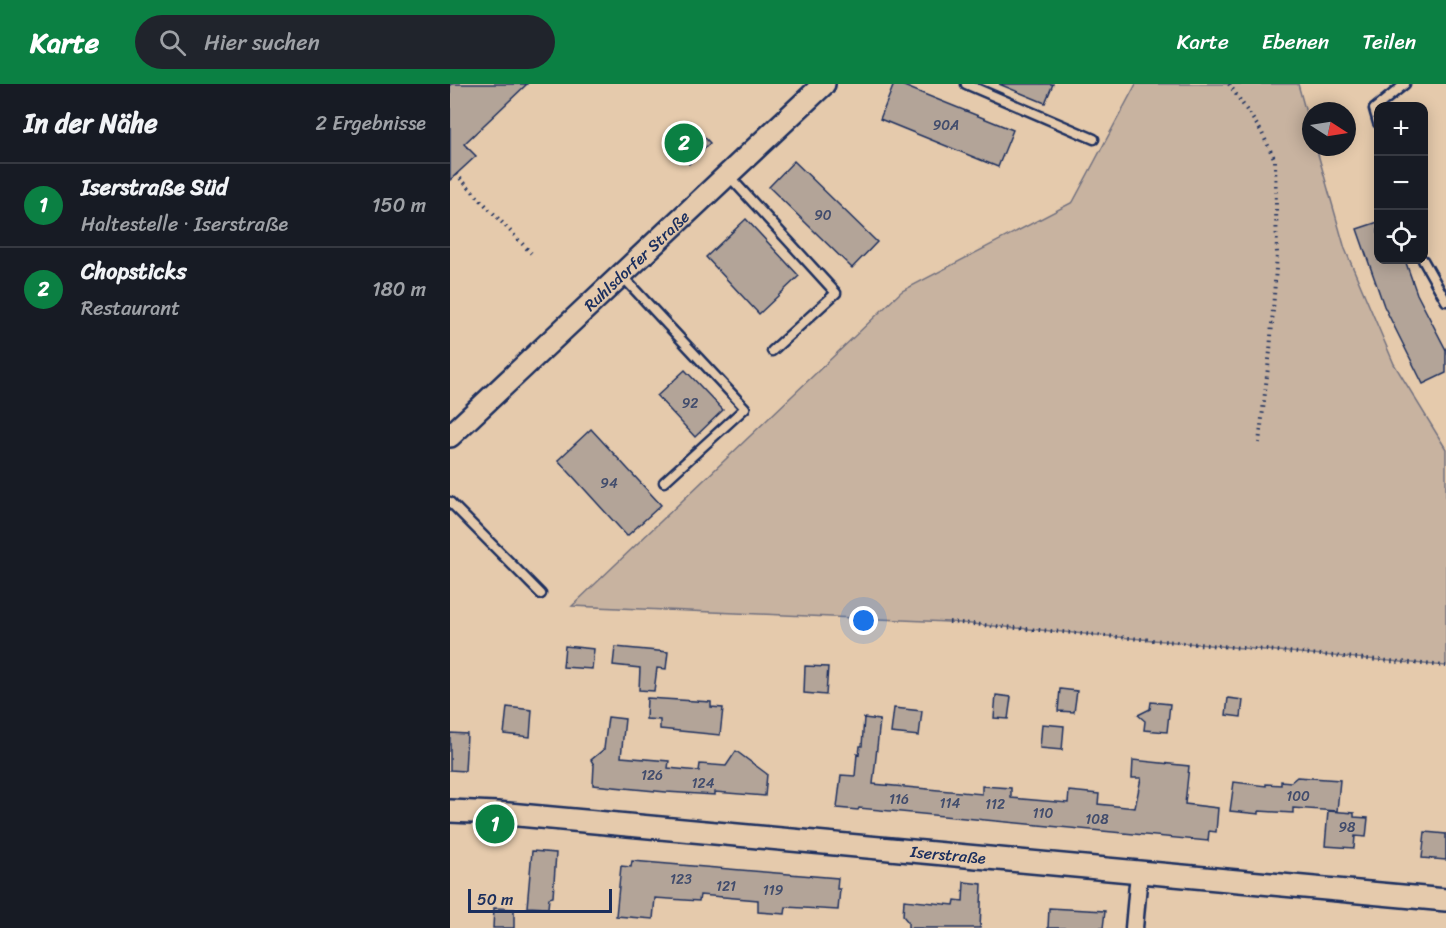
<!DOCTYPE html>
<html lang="de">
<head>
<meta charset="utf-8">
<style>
	body { margin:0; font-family:Sriracha,sans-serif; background:#20242c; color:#f1f3f6 }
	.controls { position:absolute; right:18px; top:18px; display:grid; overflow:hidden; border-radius:12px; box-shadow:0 3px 15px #0003 }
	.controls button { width:54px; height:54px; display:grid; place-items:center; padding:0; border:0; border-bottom:2px solid #363941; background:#171b24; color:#f1f3f6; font:30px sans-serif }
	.compass { position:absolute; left:852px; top:18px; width:54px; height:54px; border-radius:50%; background:#171b24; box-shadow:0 3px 15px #0003; rotate:102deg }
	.scale { position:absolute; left:18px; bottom:15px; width:144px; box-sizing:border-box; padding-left:6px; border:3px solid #1b2f5e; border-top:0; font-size:16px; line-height:21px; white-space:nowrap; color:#1b2f5e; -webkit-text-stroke:4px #e5caac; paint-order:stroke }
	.you { position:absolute; left:414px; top:537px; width:21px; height:21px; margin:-15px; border:4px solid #fff; border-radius:50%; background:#1a73e8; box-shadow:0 0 0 9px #1a73e833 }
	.badge { display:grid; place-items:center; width:39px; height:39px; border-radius:50%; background:#0b8043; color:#fff; font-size:20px; font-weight:700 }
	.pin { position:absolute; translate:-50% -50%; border:3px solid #fff; box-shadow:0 2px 6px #0006 }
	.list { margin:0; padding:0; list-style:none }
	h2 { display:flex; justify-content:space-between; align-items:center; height:78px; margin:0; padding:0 24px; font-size:26px }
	h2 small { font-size:20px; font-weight:400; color:#9ea1a6 }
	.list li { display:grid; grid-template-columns:39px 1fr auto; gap:18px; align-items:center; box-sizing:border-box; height:84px; padding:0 24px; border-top:2px solid #363941 }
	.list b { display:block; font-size:22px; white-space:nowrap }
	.list p { margin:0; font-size:20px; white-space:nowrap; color:#9ea1a6 }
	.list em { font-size:20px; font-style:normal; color:#9ea1a6 }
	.icon { flex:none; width:33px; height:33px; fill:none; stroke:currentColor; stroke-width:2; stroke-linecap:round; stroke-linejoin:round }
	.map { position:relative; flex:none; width:996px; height:844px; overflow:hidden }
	header { display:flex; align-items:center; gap:36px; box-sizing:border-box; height:84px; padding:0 30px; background:#0b8043; color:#fff }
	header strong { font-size:28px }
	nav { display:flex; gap:33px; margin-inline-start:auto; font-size:21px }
	.search { width:420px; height:54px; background:#20242c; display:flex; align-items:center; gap:15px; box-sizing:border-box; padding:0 21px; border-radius:33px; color:#9ea1a6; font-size:22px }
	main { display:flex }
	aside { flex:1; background:#171b24 }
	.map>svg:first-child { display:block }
</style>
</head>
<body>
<header>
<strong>Karte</strong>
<div class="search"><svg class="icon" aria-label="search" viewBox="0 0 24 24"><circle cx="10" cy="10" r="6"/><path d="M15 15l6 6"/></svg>Hier suchen</div>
<nav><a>Karte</a><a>Ebenen</a><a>Teilen</a></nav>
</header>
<main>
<aside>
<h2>In der Nähe<small>2 Ergebnisse</small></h2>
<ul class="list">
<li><span class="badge">1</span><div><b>Iserstraße Süd</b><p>Haltestelle · Iserstraße</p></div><em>150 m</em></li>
<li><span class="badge">2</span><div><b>Chopsticks</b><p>Restaurant</p></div><em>180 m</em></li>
</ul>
</aside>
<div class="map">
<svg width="996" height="844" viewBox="0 0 996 844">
	<rect width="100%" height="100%" fill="#e5caac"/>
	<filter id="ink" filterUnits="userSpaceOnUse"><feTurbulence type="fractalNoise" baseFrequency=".0167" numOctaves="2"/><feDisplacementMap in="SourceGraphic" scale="12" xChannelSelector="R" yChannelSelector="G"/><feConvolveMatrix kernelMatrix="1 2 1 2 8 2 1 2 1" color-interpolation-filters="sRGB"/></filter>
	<g filter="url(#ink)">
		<path fill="#c8b3a0" stroke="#72717f" stroke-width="1.5" d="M686,0H848L861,47V63H866L895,165L944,280L996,365V582L499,538L122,522L452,207L623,118Z"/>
		<g fill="#b3a498" stroke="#1b2f5e" stroke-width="1.5">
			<path d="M0,0H77L14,60L26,72L0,96Z"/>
			<path d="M444,0H449L563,46L548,83L430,35Z"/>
			<path d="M549,0H603L595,19Z"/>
			<path d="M242,40L260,59L239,80L220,61Z"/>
			<path d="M344,77L427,158L402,184L319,103Z"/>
			<path d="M296,135L349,192L309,230L256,173Z"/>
			<path d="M928,138V176H955L967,210L996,266V289L973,300L934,222L907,145Z"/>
			<path d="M235,286L273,326L245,353L207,312Z"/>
			<path d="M141,345L211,421L177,452L108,376Z"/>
			<path d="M115,562L144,565L142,585L113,583Z"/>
			<path d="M165,563L218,568L216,585L207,584L204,607L189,606L190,584L163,581Z"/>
			<path d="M355,582L378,583L376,611L354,609Z"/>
			<path d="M610,605L627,607L624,628L608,627Z"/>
			<path d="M546,611L561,613L558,635L544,634Z"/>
			<path d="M197,614L261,618V623L273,624L270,651L210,645V636L196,635Z"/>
			<path d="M778,614L793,616L791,633L776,631Z"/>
			<path d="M701,618L720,620L717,648L694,646L695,637L688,631L700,625Z"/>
			<path d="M57,623L82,626L80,653L54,650Z"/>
			<path d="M444,624L472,627L469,652L441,649Z"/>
			<path d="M158,633L175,635L171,673L219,677L218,684L249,687L250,680L276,682L286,667L317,690L315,712L265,708V711L216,708L143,701L144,681L141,676L154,665Z"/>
			<path d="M414,634L430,636L423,700L532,710V702L561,704V714L618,719L619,707L649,710L648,720L685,724L691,694H682L683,676L739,682L735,720L768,724L766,748L759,747L758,757L409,724L408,726L387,724L391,691L405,692L407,670L409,671L410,662H412Z"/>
			<path d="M592,640L614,642L612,666L590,664Z"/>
			<path d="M0,649L17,650L15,687L0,686Z"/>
			<path d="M847,693L890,696L887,727L843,724V729L809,727V730L780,727L784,698L816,702V700L831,701V697L841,698Z"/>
			<path d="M878,727L904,729V733L918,734L916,753L905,752L904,764L875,762Z"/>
			<path d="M975,748L996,750V776L972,774Z"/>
			<path d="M82,767L106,769L103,813L99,814L98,824L77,823Z"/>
			<path d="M182,777L388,794L387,805H390L388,826L336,823L335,830L308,828V816L250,811L249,817L205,814L203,835L166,832L171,782L181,783Z"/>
			<path d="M514,798L532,800L530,844H458V838L453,832L454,816L504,821L505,816L513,817Z"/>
			<path d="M44,824L64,825V844H43Z"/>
			<path d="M599,824L655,827L653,844H598Z"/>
		</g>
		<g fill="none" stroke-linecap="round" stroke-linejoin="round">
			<defs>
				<g id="service">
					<path d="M516,0L644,55"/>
					<path d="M928,39L924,25L955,0"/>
					<path d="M278,91L386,209L322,267"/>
					<path d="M973,176L996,217"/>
					<path d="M171,191L295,324L214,398"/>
					<path d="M0,418L91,510"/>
				</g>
				<path id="minor" d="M684,844L689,789"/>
				<g id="tertiary">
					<path id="s1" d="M0,352L374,0"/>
					<path id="s2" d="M0,727L47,729L996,816"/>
				</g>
			</defs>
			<use href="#service" stroke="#1b2f5e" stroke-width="13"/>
			<use href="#minor" stroke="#1b2f5e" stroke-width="21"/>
			<use href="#tertiary" stroke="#1b2f5e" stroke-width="26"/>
			<g stroke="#1b2f5e" stroke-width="4" stroke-dasharray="1.5 4.5" stroke-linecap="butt">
				<path d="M779,0L811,47L825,76L827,170L820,267L809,359"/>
				<path d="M6,90L81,169"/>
				<path d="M499,538L996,582"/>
			</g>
			<use href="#service" stroke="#e5caac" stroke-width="8"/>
			<use href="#minor" stroke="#e5caac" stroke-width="16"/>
			<use href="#tertiary" stroke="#e5caac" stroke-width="21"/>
		</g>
	</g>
	<g text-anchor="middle" stroke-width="4.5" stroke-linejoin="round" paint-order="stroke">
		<g font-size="14" fill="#414c6c">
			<text x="496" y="46">90A</text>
			<text x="373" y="136">90</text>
			<text x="240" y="324">92</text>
			<text x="159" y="404">94</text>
			<text x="202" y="696">126</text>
			<text x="253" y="704">124</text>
			<text x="848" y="717">100</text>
			<text x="449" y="720">116</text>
			<text x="500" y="724">114</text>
			<text x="545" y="725">112</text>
			<text x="593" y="734">110</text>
			<text x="647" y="740">108</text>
			<text x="897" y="748">98</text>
			<text x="231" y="800">123</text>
			<text x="276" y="807">121</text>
			<text x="323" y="811">119</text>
		</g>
		<g font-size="16" fill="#1b2f5e" stroke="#e5caac">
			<text dy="6" stroke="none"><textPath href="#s1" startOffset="256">Ruhlsdorfer Straße</textPath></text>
			<text dy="6" stroke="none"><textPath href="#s2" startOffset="500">Iserstraße</textPath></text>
		</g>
	</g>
</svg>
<div class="controls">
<button>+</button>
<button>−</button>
<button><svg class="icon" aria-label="locate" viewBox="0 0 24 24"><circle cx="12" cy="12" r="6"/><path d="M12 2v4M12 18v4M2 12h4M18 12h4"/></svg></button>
</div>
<svg class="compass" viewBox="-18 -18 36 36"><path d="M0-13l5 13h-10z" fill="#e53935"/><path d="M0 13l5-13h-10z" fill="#9ea1a6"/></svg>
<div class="scale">50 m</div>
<div class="you"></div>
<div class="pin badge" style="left:45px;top:740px">1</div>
<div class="pin badge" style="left:234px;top:59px">2</div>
</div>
</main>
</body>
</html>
